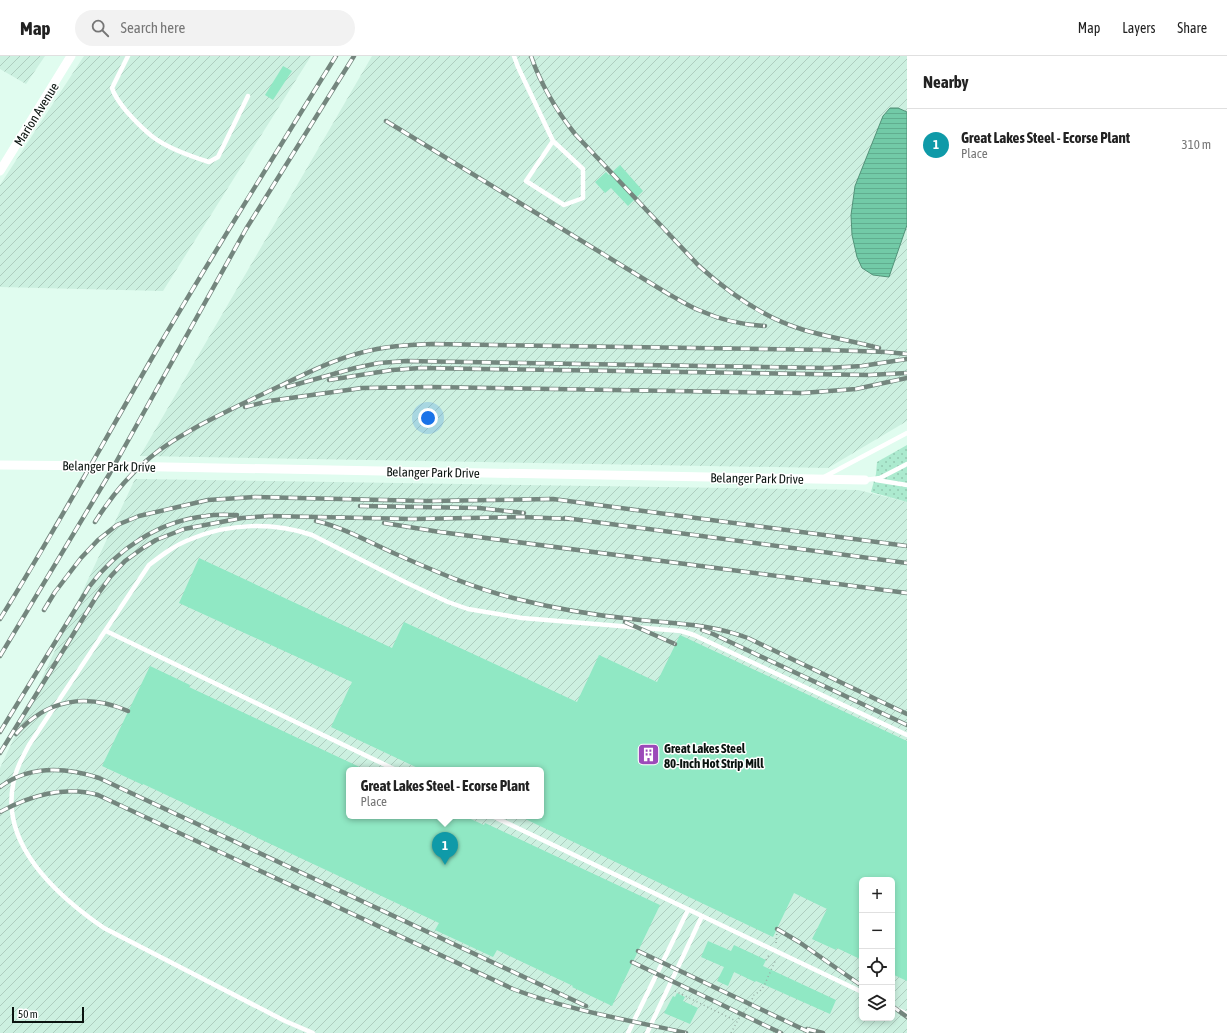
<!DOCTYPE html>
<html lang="en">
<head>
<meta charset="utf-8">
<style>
	body { margin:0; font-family:"Asap Condensed",sans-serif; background:#f2f2f2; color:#222 }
	.controls { position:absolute; right:12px; bottom:12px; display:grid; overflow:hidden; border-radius:6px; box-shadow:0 2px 6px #0003 }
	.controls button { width:36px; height:36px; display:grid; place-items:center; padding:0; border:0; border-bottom:1px solid #e0e0e0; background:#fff; color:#222; font:20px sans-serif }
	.scale { position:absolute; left:12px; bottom:10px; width:72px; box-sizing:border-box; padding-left:4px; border:2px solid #0a130f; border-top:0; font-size:11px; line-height:14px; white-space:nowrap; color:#0a130f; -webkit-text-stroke:3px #fff; paint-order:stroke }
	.you { position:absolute; left:428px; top:362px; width:14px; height:14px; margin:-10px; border:3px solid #fff; border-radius:50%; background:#1a73e8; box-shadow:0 0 0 6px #1a73e833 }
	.badge { display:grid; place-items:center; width:26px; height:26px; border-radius:50%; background:#9c4ab9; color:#fff; font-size:13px; font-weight:700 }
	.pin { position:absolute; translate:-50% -33px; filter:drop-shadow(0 1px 2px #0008) }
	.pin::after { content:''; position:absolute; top:21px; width:14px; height:12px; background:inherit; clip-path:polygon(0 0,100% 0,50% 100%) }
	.popup { position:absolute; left:346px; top:711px; width:198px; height:52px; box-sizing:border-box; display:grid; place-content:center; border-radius:6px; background:#fff; filter:drop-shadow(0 1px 3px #0005); font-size:13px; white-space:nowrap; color:#767676 }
	.popup b { font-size:15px; color:#222 }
	.popup::after { content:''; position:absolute; left:50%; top:100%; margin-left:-8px; border:8px solid transparent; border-top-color:#fff }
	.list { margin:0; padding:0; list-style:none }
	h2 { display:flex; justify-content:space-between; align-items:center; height:52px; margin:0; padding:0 16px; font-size:17px }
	h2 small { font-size:13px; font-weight:400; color:#767676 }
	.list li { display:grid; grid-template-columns:26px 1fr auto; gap:12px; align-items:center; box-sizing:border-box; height:72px; padding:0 16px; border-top:1px solid #e0e0e0 }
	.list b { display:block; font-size:15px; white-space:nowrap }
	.list p { margin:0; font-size:13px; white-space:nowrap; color:#767676 }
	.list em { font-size:13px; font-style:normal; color:#767676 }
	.icon { flex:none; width:22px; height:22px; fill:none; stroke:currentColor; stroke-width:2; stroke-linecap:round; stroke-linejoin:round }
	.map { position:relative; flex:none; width:907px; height:977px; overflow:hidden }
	header { display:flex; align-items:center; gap:24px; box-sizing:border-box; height:56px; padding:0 20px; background:#fff; border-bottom:1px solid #e0e0e0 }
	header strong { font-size:19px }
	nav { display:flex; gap:22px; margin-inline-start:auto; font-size:14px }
	.search { width:280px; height:36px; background:#f2f2f2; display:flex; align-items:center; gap:10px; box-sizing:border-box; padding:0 14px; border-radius:22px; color:#767676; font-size:15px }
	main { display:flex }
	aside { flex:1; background:#fff }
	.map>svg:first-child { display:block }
</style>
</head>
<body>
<header>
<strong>Map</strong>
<div class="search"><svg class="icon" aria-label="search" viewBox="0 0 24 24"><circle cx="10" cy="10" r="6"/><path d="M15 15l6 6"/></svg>Search here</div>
<nav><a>Map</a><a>Layers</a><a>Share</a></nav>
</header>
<main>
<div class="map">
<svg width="907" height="977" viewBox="0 0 907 977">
	<defs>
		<pattern id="industrial-furrows" width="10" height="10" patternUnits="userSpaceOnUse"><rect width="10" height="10" fill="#ccf0e0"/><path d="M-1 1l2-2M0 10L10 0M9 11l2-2" fill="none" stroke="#aecdbf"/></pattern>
		<pattern id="park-dots" width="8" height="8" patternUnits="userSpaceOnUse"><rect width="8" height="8" fill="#aceacf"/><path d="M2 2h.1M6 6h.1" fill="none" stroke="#93c8b1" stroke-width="1.8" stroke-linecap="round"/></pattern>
		<pattern id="water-rules" width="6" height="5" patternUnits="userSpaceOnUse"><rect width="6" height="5" fill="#72caa7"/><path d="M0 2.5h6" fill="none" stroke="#61ad8f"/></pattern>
	</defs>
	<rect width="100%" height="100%" fill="#e0fcef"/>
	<g fill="url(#industrial-furrows)" fill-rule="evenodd">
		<path d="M0,0H45L26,28L0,13Z"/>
		<path d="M84,0H311L163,235L0,231V129Z"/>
		<path d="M372,0H907V365L828,412L140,400Z"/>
		<path d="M135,423L858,434L907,446V977H0V712ZM349,714H541V760H349ZM862,824H892V962H862Z"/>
	</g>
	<path fill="url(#park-dots)" d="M907,389V446L871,436L876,418L877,406Z"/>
	<path fill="url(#water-rules)" stroke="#539379" d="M890,52H898L907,56V169L889,221L873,219L862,212L857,201L852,179L851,159L855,130L883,60Z"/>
	<g fill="#90e8c4">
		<path d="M283,10L292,15L273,44L265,39Z"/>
		<path d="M620,109L643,135L628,150L611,132L605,137L595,126L606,116L609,119Z"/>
		<path d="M199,502L392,592L404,566L577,646L599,599L657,626L680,579L907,685V925L892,918V824H862V904L837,892L836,894L812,883L827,853L794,837L773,881L519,760H541V714H422L331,671L352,626L179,547Z"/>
		<path d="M150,610L190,629L189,631L366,714H349V760H464L484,769L485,767L660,849L612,950L572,931L573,930L497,894L493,901L435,874L439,867L143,728V729L102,710Z"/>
		<path d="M708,885L731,895L734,889L766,904L763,910L836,944L830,958L756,925L755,926L734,916L728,930L717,925L724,911L701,901Z"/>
		<path d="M677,937L685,941L683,945L698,952L690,968L664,957L673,940L675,941Z"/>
	</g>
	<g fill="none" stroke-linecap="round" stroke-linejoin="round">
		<g stroke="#96aca2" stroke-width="1.5" stroke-dasharray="1 3" stroke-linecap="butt">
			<path d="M776,887L777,874"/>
			<path d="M766,904L769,899"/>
			<path d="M675,935L736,965"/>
			<path d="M731,977L738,964L750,948L754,939L760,935L764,930L776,903"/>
		</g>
		<g stroke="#fff" stroke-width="4.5">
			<path d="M128,0L112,32C115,42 122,50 128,57C136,66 144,74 153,81C166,91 193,101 209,106L218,101L248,40"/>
			<path d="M514,0L518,11L553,85L583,113V142L564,149L526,125L553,85"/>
			<path d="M824,421L907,377"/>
			<path d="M865,424L880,422L907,408"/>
			<path d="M876,424L907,429"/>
			<path d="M106,575L396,714"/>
			<path d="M492,760L862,936"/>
			<path d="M892,951L907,958"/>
			<path d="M313,977L285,965L104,872C59,841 1,791 13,729C15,715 22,702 29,689L149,509C162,499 175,489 191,483C229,467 273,466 312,479L407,527L448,546L468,553L522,562L681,575L694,579L907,679"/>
			<path d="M628,977L688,854"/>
			<path d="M647,977L702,860"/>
		</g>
		<g stroke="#fff" stroke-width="9">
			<path d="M0,115L71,0"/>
			<path d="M0,409L114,410L865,424"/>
		</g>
		<defs>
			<g id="rail">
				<path d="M531,0C541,29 556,54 575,78L699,210C729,237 762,261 801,273C826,281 853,285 879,292"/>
				<path d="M386,65L670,239C680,244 690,251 701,255C721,264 744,269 765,270"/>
				<path d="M329,324L392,314L421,312L869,319L907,317"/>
				<path d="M287,331L355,312L379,307L406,305L827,312L862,310L907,303"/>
				<path d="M245,351L269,345L362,332L429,331L802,337L856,333L907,322"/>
				<path d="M360,450L479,452L524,457"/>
				<path d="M565,462L907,507"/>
				<path d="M316,465C342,471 365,484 389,495C430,513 470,531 513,542C552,552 592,559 632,563C674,568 707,567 748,582L907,658"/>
				<path d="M95,466C109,444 125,423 145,406C161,391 181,380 200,369C227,355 254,342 282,329C307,317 333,304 360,297C384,290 408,289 432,288L828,294L886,296L907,298"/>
				<path d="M384,467L440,476L907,537"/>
				<path d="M44,554L55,536L81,502L98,484L117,469L139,460L208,444L255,441L427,445L553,443L907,490"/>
				<path d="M0,563C55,475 104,385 156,295C214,196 275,98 336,0"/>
				<path d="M625,566L675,588"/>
				<path d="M702,574L713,578L907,669"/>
				<path d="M0,600L110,417L246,173L354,0"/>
				<path d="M0,676L89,531C117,493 159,465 206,460C217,458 227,459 237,459"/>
				<path d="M16,678C47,643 86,637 128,655"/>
				<path d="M0,697L98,538L111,520L125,505L143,492L156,484L184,473L242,462L269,460L413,463L522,461L571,463"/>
				<path d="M0,731C30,709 65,711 99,722L586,950"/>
				<path d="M0,756C29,740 65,729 98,739L513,933C568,954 628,964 686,977"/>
				<path d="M777,873L799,886L862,930"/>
				<path d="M638,895L811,977"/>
				<path d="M632,906L781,977"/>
				<path d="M892,950L907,961"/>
				<path d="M807,973L823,977"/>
			</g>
		</defs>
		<use href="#rail" stroke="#74867e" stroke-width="4.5"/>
		<use href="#rail" stroke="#fff" stroke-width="3" stroke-dasharray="9" stroke-linecap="butt"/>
	</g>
	<defs>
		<symbol id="building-square" viewBox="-11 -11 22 22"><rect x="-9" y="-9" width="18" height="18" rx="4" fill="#9c4ab9" stroke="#fff"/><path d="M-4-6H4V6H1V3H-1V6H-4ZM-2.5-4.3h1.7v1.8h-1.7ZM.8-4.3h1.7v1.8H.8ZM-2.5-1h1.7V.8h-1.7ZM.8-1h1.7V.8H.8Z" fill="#fff"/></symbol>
	</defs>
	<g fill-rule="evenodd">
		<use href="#building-square" x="636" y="686" width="25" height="25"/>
	</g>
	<g text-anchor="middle" stroke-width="3" stroke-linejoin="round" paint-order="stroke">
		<g font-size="13" fill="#0a130f" stroke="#fff">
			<text transform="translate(36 58) rotate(-58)" y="5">Marion Avenue</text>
			<text transform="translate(109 410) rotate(1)" y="5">Belanger Park Drive</text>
			<text transform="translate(433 416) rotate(1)" y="5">Belanger Park Drive</text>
			<text transform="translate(757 422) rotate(1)" y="5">Belanger Park Drive</text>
		</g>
		<g font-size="13" font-weight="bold" fill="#0a130f" stroke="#fff" text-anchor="start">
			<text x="664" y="697">Great Lakes Steel<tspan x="664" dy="15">80-Inch Hot Strip Mill</tspan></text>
		</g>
	</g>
</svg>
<div class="controls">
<button>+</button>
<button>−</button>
<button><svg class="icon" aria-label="locate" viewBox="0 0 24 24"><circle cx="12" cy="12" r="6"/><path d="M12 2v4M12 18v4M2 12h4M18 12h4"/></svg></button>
<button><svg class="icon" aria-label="layers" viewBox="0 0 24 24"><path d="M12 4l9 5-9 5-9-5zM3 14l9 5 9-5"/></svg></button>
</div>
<div class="scale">50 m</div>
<div class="you"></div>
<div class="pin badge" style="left:445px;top:809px;background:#0f9aa8">1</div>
<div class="popup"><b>Great Lakes Steel - Ecorse Plant</b>Place</div>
</div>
<aside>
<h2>Nearby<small></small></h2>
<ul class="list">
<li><span class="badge" style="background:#0f9aa8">1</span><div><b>Great Lakes Steel - Ecorse Plant</b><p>Place</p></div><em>310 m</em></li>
</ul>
</aside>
</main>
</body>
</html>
